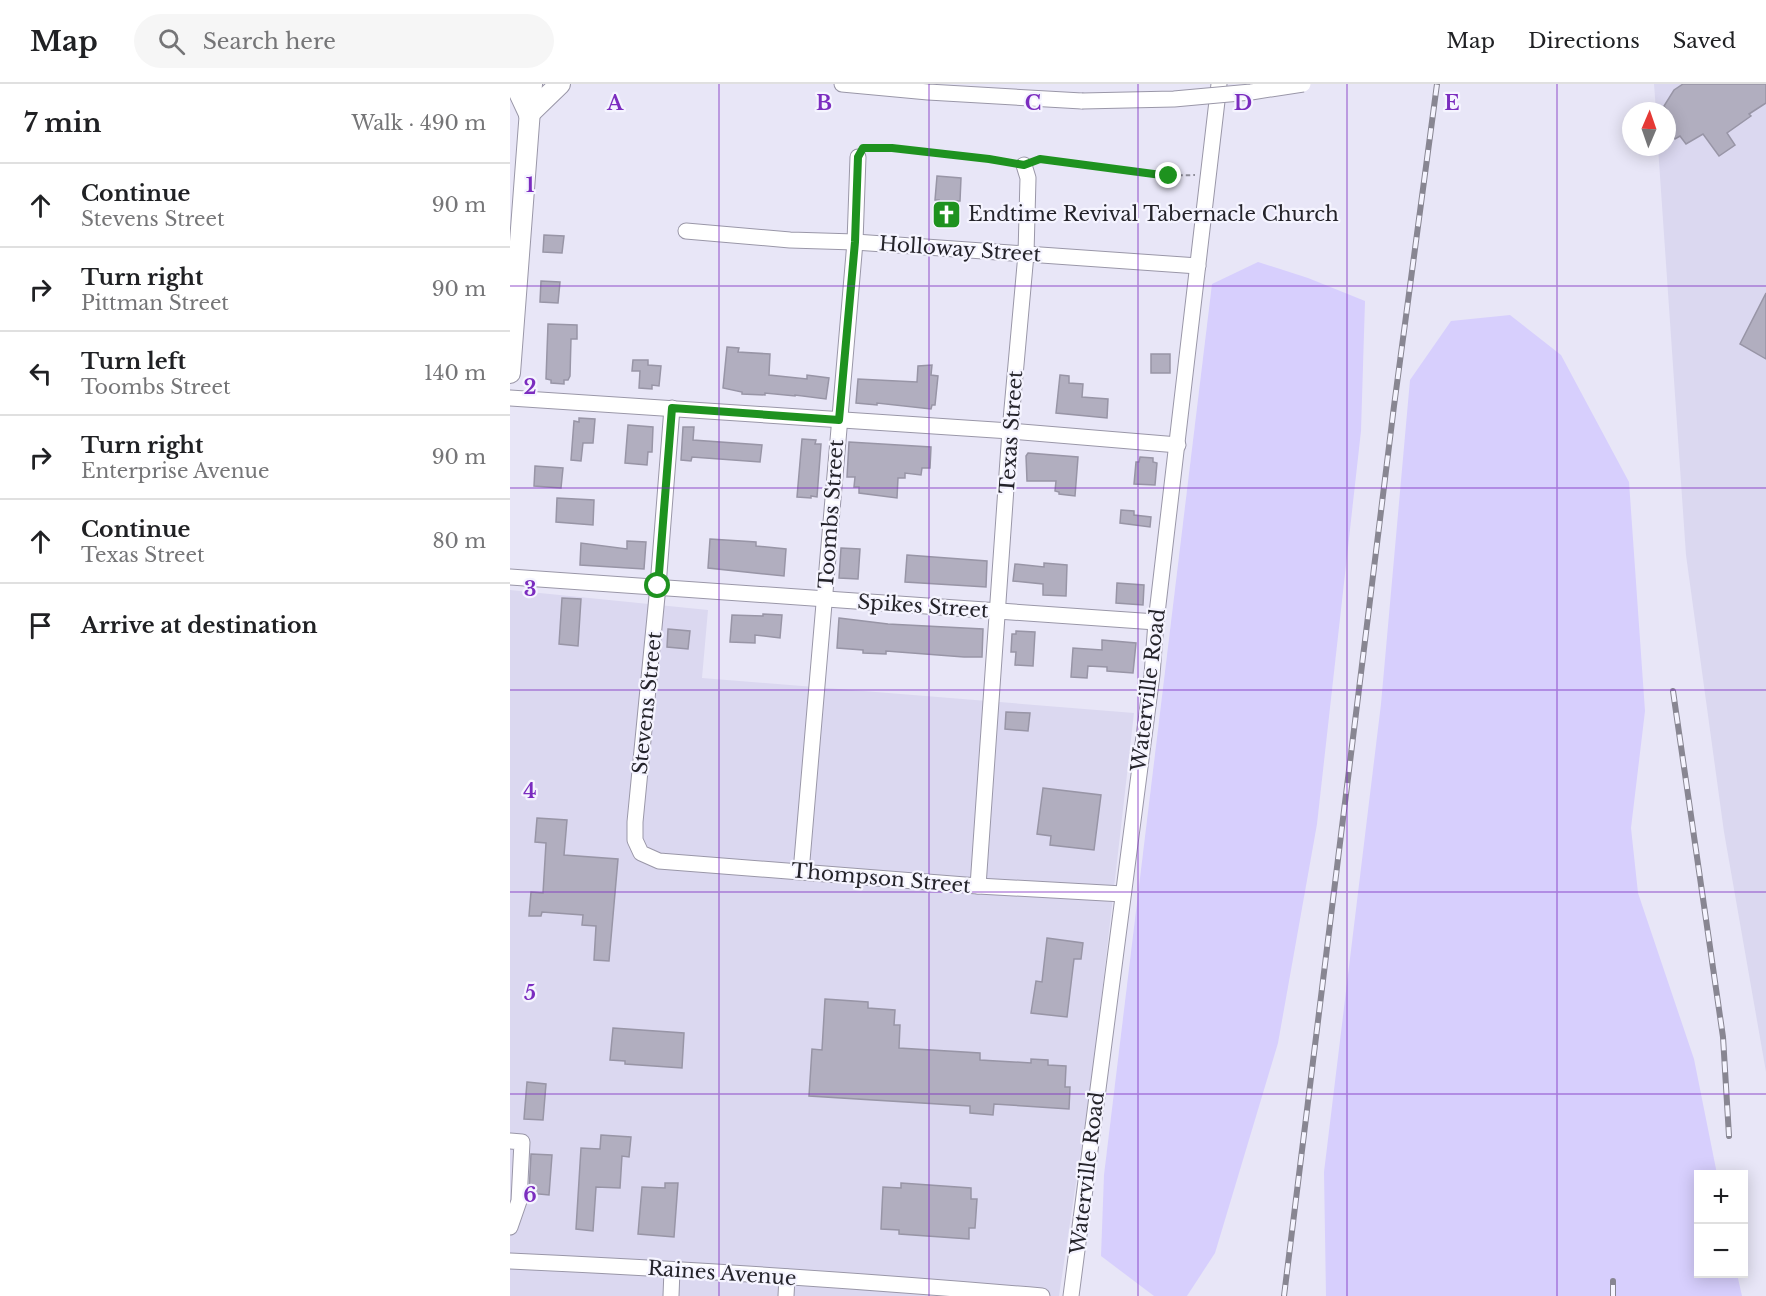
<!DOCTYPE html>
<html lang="en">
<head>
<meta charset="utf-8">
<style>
	body { margin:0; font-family:"Libre Baskerville",serif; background:#f6f6f6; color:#202124 }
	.controls { position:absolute; right:18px; bottom:18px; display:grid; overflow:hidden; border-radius:0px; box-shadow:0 3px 15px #0003 }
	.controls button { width:54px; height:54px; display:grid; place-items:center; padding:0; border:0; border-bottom:2px solid #e0e0e0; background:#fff; color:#202124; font:30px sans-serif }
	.compass { position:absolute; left:1112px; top:18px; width:54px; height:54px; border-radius:50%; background:#fff; box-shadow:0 3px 15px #0003; rotate:2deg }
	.stop { position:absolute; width:18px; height:18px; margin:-14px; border:4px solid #1e921f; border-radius:50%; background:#fff }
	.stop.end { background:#1e921f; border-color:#fff; box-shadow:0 2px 6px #0008 }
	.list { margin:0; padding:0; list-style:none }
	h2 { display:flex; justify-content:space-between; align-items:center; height:78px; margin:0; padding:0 24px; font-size:26px }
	h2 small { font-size:20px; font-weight:400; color:#757577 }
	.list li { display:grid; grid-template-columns:39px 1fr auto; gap:18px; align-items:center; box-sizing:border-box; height:84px; padding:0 24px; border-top:2px solid #e0e0e0 }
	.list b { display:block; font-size:22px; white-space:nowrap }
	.list p { margin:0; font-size:20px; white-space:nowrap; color:#757577 }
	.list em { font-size:20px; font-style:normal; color:#757577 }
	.icon { flex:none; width:33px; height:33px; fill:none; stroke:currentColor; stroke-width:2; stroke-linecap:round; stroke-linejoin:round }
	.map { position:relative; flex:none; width:1256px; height:1212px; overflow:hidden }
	header { display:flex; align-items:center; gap:36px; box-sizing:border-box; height:84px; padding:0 30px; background:#fff; border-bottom:2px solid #e0e0e0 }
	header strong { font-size:28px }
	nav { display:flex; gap:33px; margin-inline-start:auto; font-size:21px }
	.search { width:420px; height:54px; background:#f6f6f6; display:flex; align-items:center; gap:15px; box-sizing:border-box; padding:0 21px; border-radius:33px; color:#757577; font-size:22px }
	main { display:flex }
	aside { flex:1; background:#fff }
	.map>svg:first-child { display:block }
</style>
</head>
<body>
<header>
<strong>Map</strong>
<div class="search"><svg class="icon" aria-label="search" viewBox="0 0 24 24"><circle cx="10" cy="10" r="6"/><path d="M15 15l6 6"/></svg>Search here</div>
<nav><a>Map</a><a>Directions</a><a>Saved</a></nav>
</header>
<main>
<aside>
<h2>7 min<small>Walk · 490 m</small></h2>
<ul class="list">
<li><svg class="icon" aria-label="ahead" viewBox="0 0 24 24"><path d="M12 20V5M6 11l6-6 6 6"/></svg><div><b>Continue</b><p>Stevens Street</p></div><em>90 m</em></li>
<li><svg class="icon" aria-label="right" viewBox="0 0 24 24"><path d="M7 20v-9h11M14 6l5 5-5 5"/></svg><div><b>Turn right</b><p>Pittman Street</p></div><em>90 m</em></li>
<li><svg class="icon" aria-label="left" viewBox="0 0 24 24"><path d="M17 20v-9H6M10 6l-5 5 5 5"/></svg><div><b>Turn left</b><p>Toombs Street</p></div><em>140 m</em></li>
<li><svg class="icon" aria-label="right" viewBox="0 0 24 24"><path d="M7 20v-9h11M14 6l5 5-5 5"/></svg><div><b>Turn right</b><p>Enterprise Avenue</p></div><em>90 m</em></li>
<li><svg class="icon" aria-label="ahead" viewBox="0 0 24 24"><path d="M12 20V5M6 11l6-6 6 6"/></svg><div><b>Continue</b><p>Texas Street</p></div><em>80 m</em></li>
<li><svg class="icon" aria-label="arrive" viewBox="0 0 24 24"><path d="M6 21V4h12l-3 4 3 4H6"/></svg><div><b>Arrive at destination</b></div></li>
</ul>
</aside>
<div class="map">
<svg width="1256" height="1212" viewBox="0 0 1256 1212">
	<rect width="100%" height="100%" fill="#e8e6f7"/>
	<g fill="#dbd8f0">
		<path d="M1144,0H1256V988L1214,748L1176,471L1148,63H1157V27H1146Z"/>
		<path d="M0,506L198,526L192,594L624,629L584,979L549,1212H0Z"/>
	</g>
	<g fill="#d7cffd">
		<path d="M748,178L798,194L855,217L851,347L807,740L768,959L705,1169L677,1212H644L591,1172L594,1091L702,200Z"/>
		<path d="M1000,231L1051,271L1119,398L1135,627L1121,744L1128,809L1184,975L1207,1090H1188V1190H1227L1232,1212H816L814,1088L871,620L900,296L941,237Z"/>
	</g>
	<g fill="#b1aebf" stroke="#9895a6" stroke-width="1.5">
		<path d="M1173,0H1256V19L1239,30L1241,32L1217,49L1225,61L1209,72L1193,50L1176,60L1170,52L1165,55L1157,43V26L1154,22L1164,6Z"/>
		<path d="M427,92L451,94L450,117H446L444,143L427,142L429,116H425Z"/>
		<path d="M34,151L54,152L52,169L33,168Z"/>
		<path d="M31,197L50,198L48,219L30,218Z"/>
		<path d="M1256,209V275L1230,260Z"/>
		<path d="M38,240L67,241V255H61L60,292L58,296H54V300L41,299V296L36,295Z"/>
		<path d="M217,263L229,264L228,268L260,270L259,291L297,295V291L319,294L316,315L285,311V312L255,309V311L232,310V308L213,304Z"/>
		<rect x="641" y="270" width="19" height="19"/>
		<path d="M123,276H138V281L151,282L149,302L142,301V305L129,304L130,287H122Z"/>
		<path d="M422,281L421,291L428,292L425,321H422L421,325L367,319V321L346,319L348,295L407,298L408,282Z"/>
		<path d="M550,291L559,292V299L573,300L572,313L598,315L597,334L546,329Z"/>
		<path d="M69,334L85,335L83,359H73L71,377L61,376L64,337L69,338Z"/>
		<path d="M118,341L143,343L142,368H138L137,381L115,379Z"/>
		<path d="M173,343H184L183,356L252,361L250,378L182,373L181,377L171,376Z"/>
		<path d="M292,355L306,356L305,360H311L307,413L301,412V414L287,413Z"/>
		<path d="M339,358L421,363L420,384H412L411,391L395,389V394H388L387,414L349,409V403H344L345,393H337Z"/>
		<path d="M518,369L568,373L565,412L549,410V408L545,407L546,397H517L516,372Z"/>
		<path d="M630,373L643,374V378L647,379L645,401L624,400L626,378H629Z"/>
		<path d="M25,382L53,384L51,404L24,402Z"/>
		<path d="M47,414L84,416L83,441L46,438Z"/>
		<path d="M611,426L624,427V431L641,433L640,443L610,439Z"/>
		<path d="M200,455L246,458V462L276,465L274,492L198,484Z"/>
		<path d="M117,457L136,458L134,485L70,481L71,459L117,465Z"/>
		<path d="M331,464L350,465L348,495L329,494Z"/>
		<path d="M397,471L477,477L476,503L395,498Z"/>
		<path d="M534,479L557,481L556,512L533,511V500L503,497L505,480L534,483Z"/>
		<path d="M607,499L634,501L633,521L606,519Z"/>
		<path d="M52,514L71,515L68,562L49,560Z"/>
		<path d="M253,530L272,531L270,554L245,551V559L220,558L222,531L253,532Z"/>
		<path d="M329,534L378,540L473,545L472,573H454L376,567V570L353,569V566L327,564Z"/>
		<path d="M158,545L180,547L178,565L157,563Z"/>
		<path d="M506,547L525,548L523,582L505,581L506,568H501L502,550H506Z"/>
		<path d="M592,556L626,559L623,589L597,587V583L578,582L577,594L561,593L563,564L592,566Z"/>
		<path d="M496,628L520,629L518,647L495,645Z"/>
		<path d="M533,704L591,711L584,766L540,761L541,752L527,750Z"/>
		<path d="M27,734L57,736L54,771L108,775L99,877L84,876L86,842L72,841L73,831L32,828L31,832H19L21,808L33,809L36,759L25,758Z"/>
		<path d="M537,854L573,859L571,875H564L557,933L521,929L526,897L532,898Z"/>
		<path d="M315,915L358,918V924L385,926L384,941H390L389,964L470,969V976L521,979V975L538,976V981L556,982L555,1003H560L559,1025L484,1020L483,1031L460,1029V1022L299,1012L302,965L312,966Z"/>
		<path d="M103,944L174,949L172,984L115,980V977L100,976Z"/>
		<path d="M17,998L36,1000L33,1036L14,1035Z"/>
		<path d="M91,1051L121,1053L119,1073L112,1072L110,1104L86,1103L83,1147L66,1145L71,1064L90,1065Z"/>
		<path d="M21,1070L42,1071L39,1111L19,1109Z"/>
		<path d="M155,1099H168L164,1153L128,1150L132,1103L155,1104Z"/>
		<path d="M391,1099L461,1104V1115H467L465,1144H459V1155L389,1150V1146L371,1145L373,1103L391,1104Z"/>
	</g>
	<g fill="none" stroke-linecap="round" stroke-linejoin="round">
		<defs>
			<g id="minor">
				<path d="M332,0L418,8L572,17"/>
				<path d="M176,147L280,156L345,158L688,182"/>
				<path d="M0,314L500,347L668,361"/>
				<path d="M162,324L148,502L125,738V756L131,769L149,777L468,802L613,810"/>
				<path d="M0,493L646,538"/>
				<path d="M291,788L345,158L348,73"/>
				<path d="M468,802L500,347L516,170L518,94L514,81"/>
				<path d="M0,1057L12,1058L9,1117L0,1143"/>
				<path d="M0,1177C177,1185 355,1197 532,1212"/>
				<path d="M161,1212L162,1186"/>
				<path d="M276,1212L277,1193"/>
				<path d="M561,1212L642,591L646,538L709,0"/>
			</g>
			<g id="major">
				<path d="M5,0L19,30"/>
				<path d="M19,30L50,0"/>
				<path d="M0,289L22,0"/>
			</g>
		</defs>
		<use href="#minor" stroke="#9a97a8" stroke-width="17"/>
		<use href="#major" stroke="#9a97a8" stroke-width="22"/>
		<g stroke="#8f8e9a" stroke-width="2" stroke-dasharray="4.5 3" stroke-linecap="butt">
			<path d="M358,64H382L501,79"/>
			<path d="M527,76L529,75C581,80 633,93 685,91"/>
		</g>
		<use href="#minor" stroke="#fff" stroke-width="15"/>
		<use href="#major" stroke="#fff" stroke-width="20"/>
		<defs>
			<g id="rail">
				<path d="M1163,607L1213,953L1219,1052"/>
				<path d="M774,1212L884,322L927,0"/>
				<path d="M1103,1212V1197"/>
			</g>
		</defs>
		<use href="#rail" stroke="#888692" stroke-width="6"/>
		<use href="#rail" stroke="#f5f4ff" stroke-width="4" stroke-dasharray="11" stroke-linecap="butt"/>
		<defs>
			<path id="minor-bridge" d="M572,17L664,15L741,8L793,0"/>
		</defs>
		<use href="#minor-bridge" stroke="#9a97a8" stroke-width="17" stroke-linecap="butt"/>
		<use href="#minor-bridge" stroke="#fff" stroke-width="15"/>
	</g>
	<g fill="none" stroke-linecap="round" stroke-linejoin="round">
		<path stroke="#1e921f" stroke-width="8" d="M148,502L162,324L329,336L345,158L348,73L353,64H382L479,75L514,81L530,75L659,92"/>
	</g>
	<path fill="none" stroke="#7b2cbf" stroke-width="1.5" stroke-opacity="0.55" d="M209,0V1212M419,0V1212M628,0V1212M837,0V1212M1047,0V1212M0,202H1256M0,404H1256M0,606H1256M0,808H1256M0,1010H1256"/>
	<defs>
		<symbol id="church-square" viewBox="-11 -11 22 22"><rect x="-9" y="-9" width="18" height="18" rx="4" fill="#1e921f" stroke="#f5f4ff"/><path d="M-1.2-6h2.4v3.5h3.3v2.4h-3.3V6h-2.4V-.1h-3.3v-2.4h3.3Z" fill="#fff"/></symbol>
	</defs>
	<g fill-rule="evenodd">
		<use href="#church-square" x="420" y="114" width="33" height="33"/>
	</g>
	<g text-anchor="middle" stroke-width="4.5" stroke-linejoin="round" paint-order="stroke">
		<g font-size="20" fill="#24232a" stroke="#f5f4ff" text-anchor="start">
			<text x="458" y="137">Endtime Revival Tabernacle Church</text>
		</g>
		<g font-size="20" fill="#24232a" stroke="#f5f4ff">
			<text transform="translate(450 165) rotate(4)" y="7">Holloway Street</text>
			<text transform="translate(501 348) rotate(-86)" y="7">Texas Street</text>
			<text transform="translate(321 430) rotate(-86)" y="7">Toombs Street</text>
			<text transform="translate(413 522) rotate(4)" y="7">Spikes Street</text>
			<text transform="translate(638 606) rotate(-83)" y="7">Waterville Road</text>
			<text transform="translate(137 619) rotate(-84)" y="7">Stevens Street</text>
			<text transform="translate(371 794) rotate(5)" y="7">Thompson Street</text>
			<text transform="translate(577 1089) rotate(-83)" y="7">Waterville Road</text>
			<text transform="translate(212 1189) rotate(4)" y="7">Raines Avenue</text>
		</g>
	</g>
	<g font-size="20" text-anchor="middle" font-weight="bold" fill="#7b2cbf" stroke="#f5f4ff" stroke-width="4.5" stroke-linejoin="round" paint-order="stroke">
		<text x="105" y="26">A</text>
		<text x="314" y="26">B</text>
		<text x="523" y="26">C</text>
		<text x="733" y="26">D</text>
		<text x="942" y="26">E</text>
		<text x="20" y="108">1</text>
		<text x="20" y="310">2</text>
		<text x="20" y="512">3</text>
		<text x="20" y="714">4</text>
		<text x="20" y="916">5</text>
		<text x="20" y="1118">6</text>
	</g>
</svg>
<div class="controls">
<button>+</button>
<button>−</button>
</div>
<svg class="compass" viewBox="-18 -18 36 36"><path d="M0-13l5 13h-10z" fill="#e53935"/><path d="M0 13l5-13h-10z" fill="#757577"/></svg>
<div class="stop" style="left:148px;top:502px"></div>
<div class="stop end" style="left:659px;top:92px"></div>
</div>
</main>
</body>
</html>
